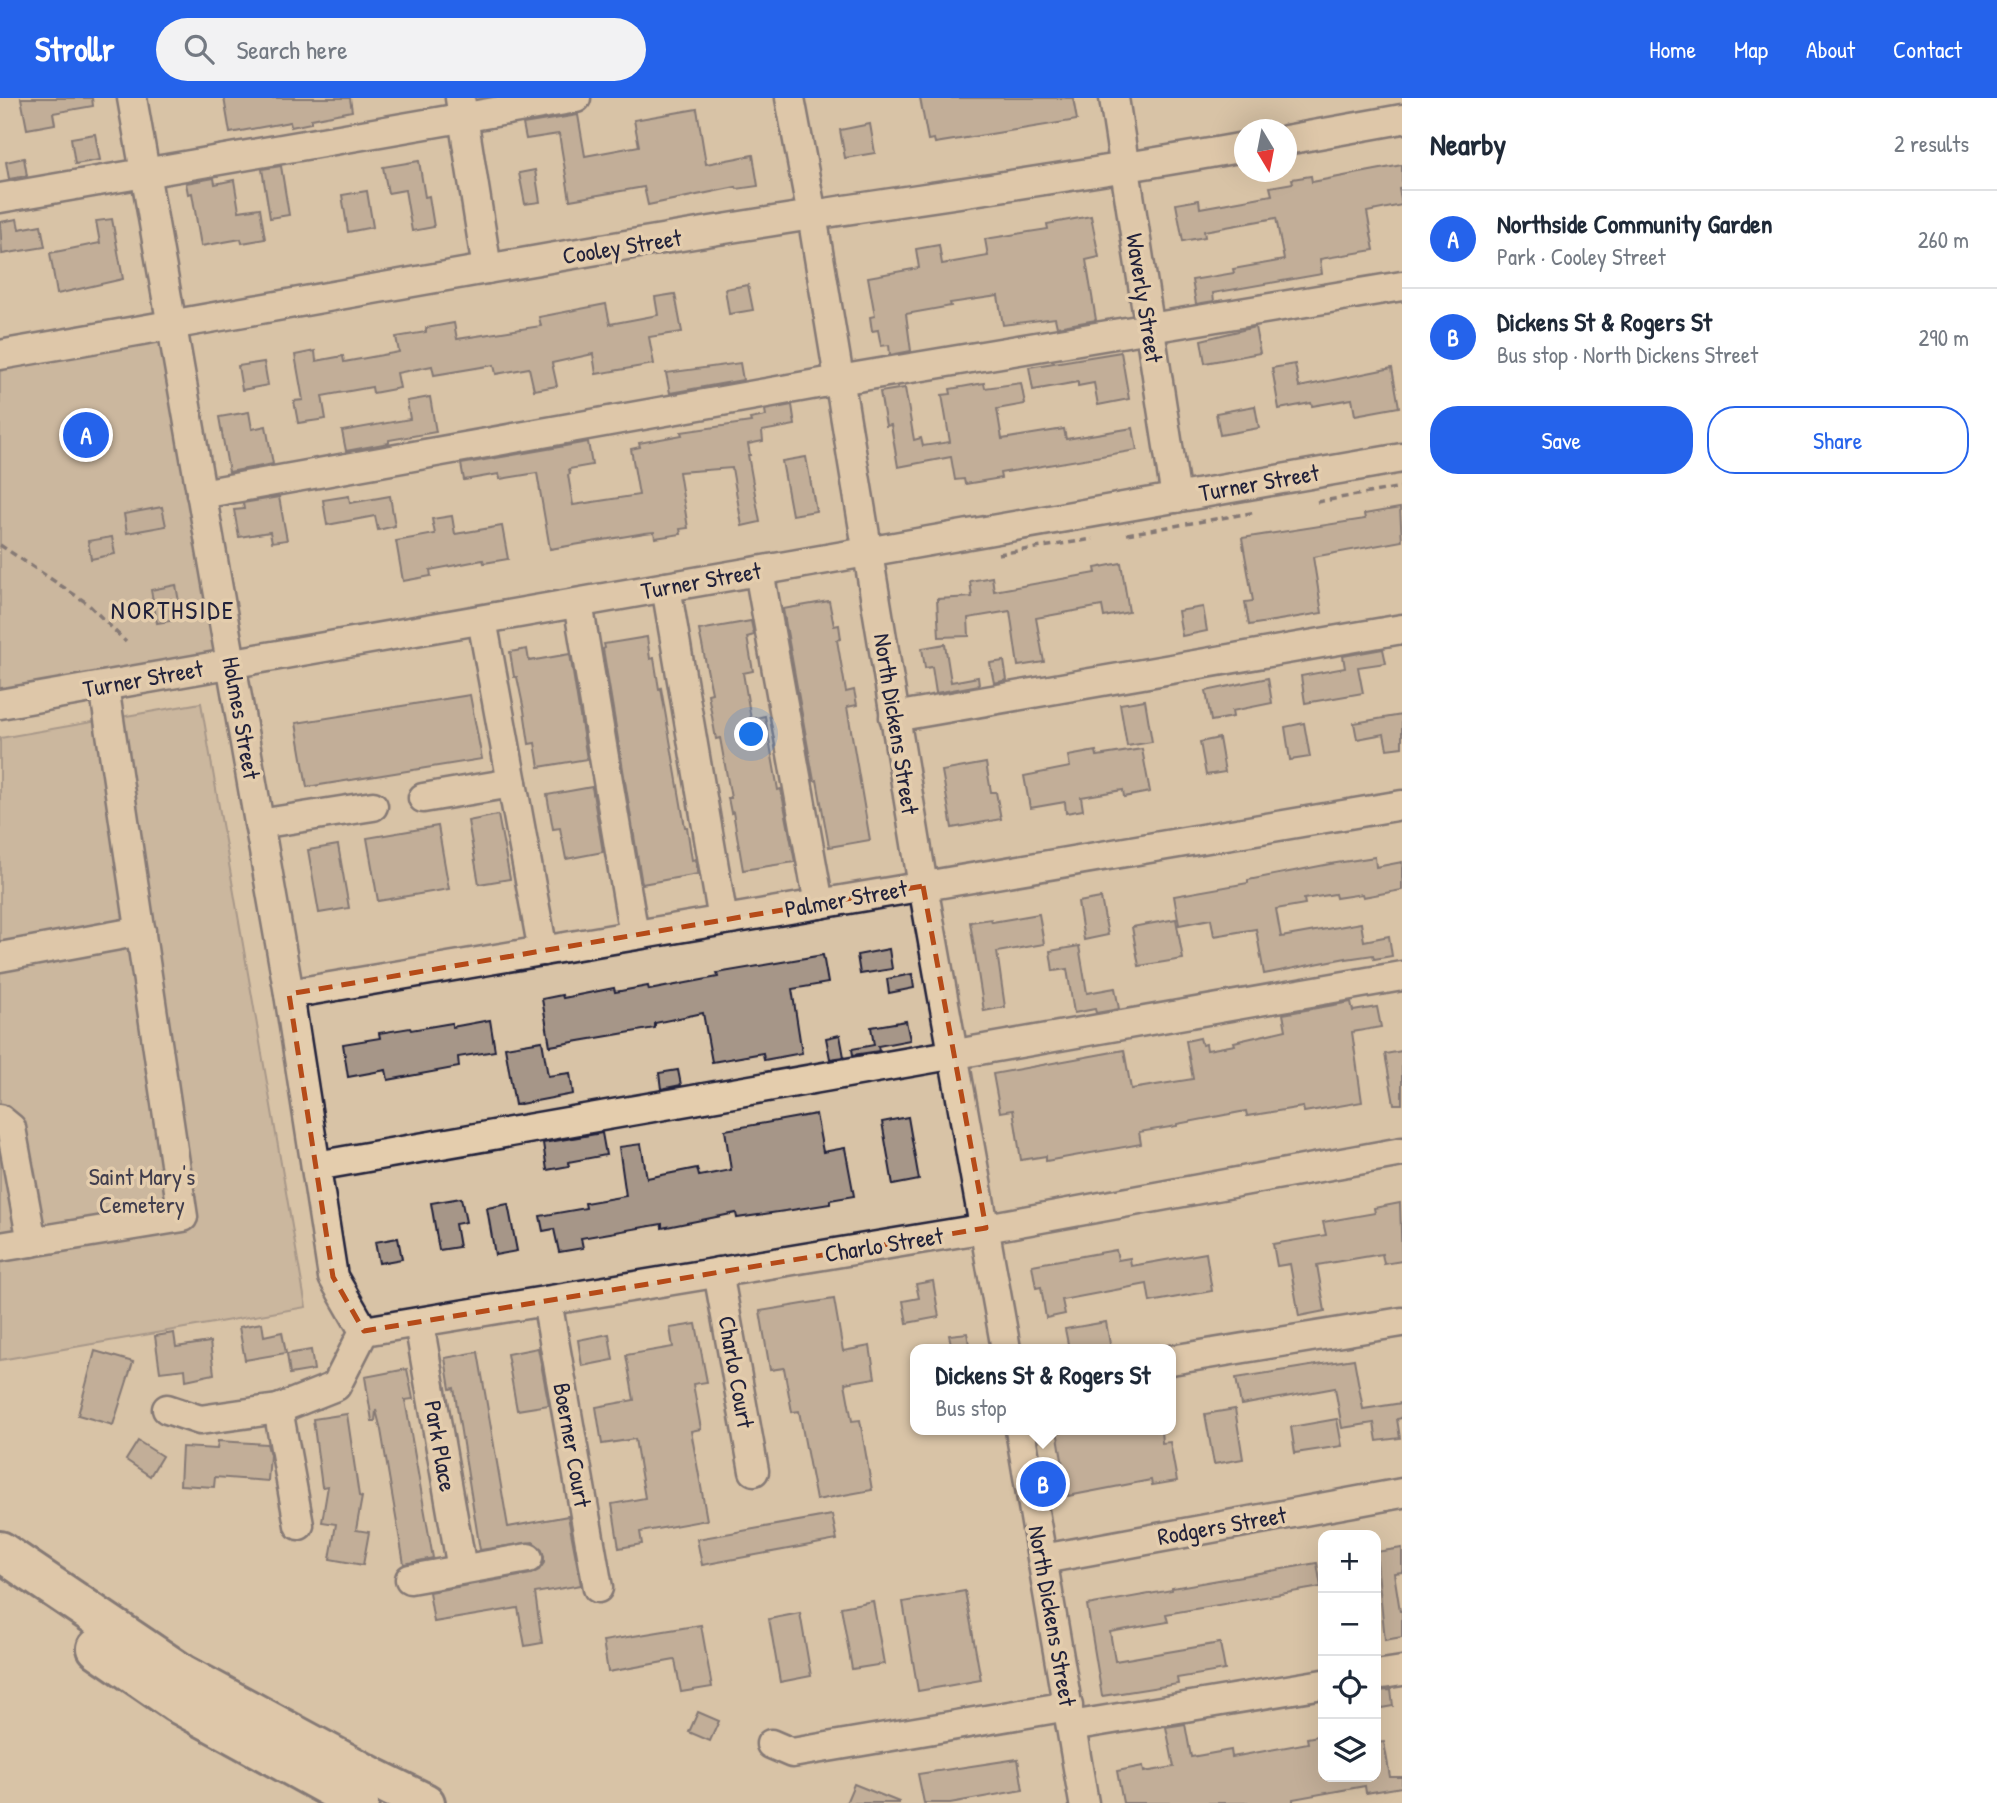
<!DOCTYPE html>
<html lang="en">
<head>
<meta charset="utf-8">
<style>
	body { margin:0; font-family:"Patrick Hand",sans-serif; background:#f2f2f3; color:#1f2937 }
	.controls { position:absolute; right:21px; bottom:21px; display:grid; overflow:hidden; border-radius:14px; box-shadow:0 7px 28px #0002 }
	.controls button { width:63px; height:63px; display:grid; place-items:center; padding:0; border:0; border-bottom:2px solid #e0e1e3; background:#fff; color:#1f2937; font:35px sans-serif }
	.compass { position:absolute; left:1234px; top:21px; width:63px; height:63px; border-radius:50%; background:#fff; box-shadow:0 7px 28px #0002; rotate:170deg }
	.you { position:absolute; left:752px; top:637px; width:24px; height:24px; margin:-18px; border:5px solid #fff; border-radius:50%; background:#1a73e8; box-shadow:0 0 0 10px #1a73e833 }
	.badge { display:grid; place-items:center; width:46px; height:46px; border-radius:50%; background:#2563eb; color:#fff; font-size:23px; font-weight:700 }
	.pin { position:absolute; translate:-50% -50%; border:4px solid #fff; box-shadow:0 2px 7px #0006 }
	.popup { position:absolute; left:910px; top:1246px; width:266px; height:91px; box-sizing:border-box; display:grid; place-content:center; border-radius:14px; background:#fff; filter:drop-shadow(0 2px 5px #0005); font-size:23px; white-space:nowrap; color:#747a83 }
	.popup b { font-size:26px; color:#1f2937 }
	.popup::after { content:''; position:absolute; left:50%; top:100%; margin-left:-14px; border:14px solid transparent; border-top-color:#fff }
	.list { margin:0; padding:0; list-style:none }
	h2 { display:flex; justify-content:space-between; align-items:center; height:91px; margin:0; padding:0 28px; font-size:30px }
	h2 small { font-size:23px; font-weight:400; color:#747a83 }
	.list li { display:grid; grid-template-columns:46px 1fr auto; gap:21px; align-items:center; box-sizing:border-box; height:98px; padding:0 28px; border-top:2px solid #e0e1e3 }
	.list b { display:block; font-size:26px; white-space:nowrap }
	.list p { margin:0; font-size:23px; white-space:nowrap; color:#747a83 }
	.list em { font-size:23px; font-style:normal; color:#747a83 }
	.actions { display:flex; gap:14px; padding:21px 28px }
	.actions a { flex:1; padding:16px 0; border:2px solid #2563eb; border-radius:28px; text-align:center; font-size:24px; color:#2563eb }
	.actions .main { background:#2563eb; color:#fff }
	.icon { flex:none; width:38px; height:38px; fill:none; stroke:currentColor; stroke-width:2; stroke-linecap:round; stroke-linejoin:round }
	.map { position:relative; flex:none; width:1402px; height:1705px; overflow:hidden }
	header { display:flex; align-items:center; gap:42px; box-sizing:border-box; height:98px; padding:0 35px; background:#2563eb; color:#fff }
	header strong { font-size:33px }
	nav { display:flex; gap:38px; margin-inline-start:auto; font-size:24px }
	.search { width:490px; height:63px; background:#f2f2f3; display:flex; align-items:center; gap:18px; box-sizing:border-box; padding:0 24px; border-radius:38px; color:#747a83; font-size:26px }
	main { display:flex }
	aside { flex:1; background:#fff }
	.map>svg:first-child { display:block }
</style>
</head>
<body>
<header>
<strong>Strollr</strong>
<div class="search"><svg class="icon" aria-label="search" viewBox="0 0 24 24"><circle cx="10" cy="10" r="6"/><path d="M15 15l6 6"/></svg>Search here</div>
<nav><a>Home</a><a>Map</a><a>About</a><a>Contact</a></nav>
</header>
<main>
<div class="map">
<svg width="1402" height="1705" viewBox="0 0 1402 1705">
	<rect width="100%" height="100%" fill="#d8c3a6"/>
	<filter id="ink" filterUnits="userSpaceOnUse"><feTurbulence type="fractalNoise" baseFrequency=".0143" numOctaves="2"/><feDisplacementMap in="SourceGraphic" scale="14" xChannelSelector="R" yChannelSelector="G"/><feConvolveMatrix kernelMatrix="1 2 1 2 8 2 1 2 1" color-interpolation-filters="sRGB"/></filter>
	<g filter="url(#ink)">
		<g fill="#baa894" stroke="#6e6568" stroke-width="2">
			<path d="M171,227L231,566L0,606V257Z"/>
			<path d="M201,605L306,1209L0,1262V640Z"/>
		</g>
		<g fill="#a69688" stroke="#22223b" stroke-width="2">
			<path d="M21,0H92L93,8L53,15L55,26L27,31Z"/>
			<path d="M224,0H350L352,13L311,21V25L291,29L290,24L230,35Z"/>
			<path d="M920,0H1073L1077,22L935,45L934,41L928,42Z"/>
			<path d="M697,11L706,66L753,57L758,88L737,91L736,89L648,107L644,89L570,102L559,36L526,41L523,26L578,17L585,58L639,48L634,22Z"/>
			<path d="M870,26L875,55L845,60L840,32Z"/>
			<path d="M95,36L100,62L75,66L71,40Z"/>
			<path d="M24,60L27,78L9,81L6,64Z"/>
			<path d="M419,63L425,99L429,98L434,129L412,133L405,92L388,95L383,69Z"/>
			<path d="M1402,67V90L1399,91L1402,107L1367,114L1374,152L1320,161L1322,176L1213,195L1214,203L1196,206L1192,182L1234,175L1233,171L1284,162L1276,120L1204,133L1205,139L1183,143L1176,106L1199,102L1200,110L1272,97L1270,89L1293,85L1292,81L1311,78L1312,84Z"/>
			<path d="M281,68L289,117L270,120L262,71Z"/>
			<path d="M535,72L540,104L525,106L519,75Z"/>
			<path d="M214,80L215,86L234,82L239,113L260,110L265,141L242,145L241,141L201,148L192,95L188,96L186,85Z"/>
			<path d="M367,93L373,129L348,134L342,97Z"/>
			<path d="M1091,118L1099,159L1086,162L1096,222L1057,229L1055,220L1003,227L998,198L950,205L951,208L906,216L911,253L890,257L889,247L881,248L878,232L872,233L870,219L875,218L868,179L919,170L916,151L939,147L942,166L988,158L985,141L1048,131L1047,126Z"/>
			<path d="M17,121L19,131L41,127L45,149L2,156L0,124Z"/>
			<path d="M112,121L123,181L57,196L50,155L100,145L96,123Z"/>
			<path d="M748,187L753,212L729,216L725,191Z"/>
			<path d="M675,196L682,234L649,239L654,266L596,276L593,256L552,265L557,288L534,292L529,270L496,276L494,267L434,277L432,268L397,275L400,290L373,295L372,289L322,298L326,321L298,325L294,303L303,302L295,257L315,253L316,263L343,258L344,264L399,254L396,239L426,234V230L454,225L457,241L541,228L539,219L606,206L610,226L658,217L655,199Z"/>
			<path d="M1255,229L1260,255L1205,265L1201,242Z"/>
			<path d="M1121,254L1129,301L1098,307L1094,285L1078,288V284L1033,292L1029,269Z"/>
			<path d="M264,264L268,287L242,292L238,268Z"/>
			<path d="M740,265L743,282L670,295L666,275Z"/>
			<path d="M1295,266L1299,289L1392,270L1399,309L1355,317L1352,301L1312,308L1311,305L1279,311L1272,270Z"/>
			<path d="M984,285L985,290L1021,285L1025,306L997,311L1002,341L1064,331L1066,341L1133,330L1137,352L1000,375L1001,380L965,386L964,381L955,382L951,359L898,369L891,327L886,328L880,294L905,290L914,342L921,340L923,348L950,344L942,297L951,296L950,291Z"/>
			<path d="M430,299L436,334L389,342V345L346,353L342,333L410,321L407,303Z"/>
			<path d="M792,307L795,327L762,333L763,343L748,346L750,357H748L760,424L742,428L732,370L679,374L688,430L680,431L681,436L655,440L654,434L645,435L550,451L537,375L500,381L499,376L464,382L461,366L588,344L592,367L569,371L570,376L568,377L573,407L639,397L631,351L640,349L639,345L682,337L681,334L751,324L750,321L766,318L765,312Z"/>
			<path d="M1255,308L1259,330L1220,337L1216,315Z"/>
			<path d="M249,314L252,331L266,328L273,366L229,374L219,319Z"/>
			<path d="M806,359L816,413L792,417L782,363Z"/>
			<path d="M349,398L350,405L390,398L395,428L378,432L375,418L327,427L323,402Z"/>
			<path d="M279,399L287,442L272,444L270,434L239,439L234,412L244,411L243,405Z"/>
			<path d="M162,409L166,428L127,435L124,416Z"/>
			<path d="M1400,410L1402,443L1313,459L1322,515L1249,527L1245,504L1253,503L1242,440L1365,421L1364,416Z"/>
			<path d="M452,418L455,436L502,428L508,461L484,465L483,462L430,472L431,478L403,483L396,443L435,436L432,421Z"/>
			<path d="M112,439L115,456L91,461L88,443Z"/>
			<path d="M1121,465L1129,514L1104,519L1102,508L1036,520L1044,564L1018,568L1010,513L968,520L969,538L939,539L937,501L972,499L970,483L992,479L994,493L1096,475L1095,470Z"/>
			<path d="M176,487L182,521L157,525L151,492Z"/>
			<path d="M829,503L834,528L839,527L841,541L837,542L846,594L854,592L857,607L847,609L870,742L829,749L817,682L814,683L783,511Z"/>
			<path d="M1203,509L1207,533L1182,538L1178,513Z"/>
			<path d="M751,523L754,537L747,539L753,573L743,575L751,621L765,618L778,692L781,691L795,764L743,772L733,714L731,715L728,700H731L720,640L716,641L708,596L712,595L699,532Z"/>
			<path d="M647,539L650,561L654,560L659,591L661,590L685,729H687L692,762L696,761L698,776L642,786L603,551L605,550L604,546Z"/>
			<path d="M945,546L951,584L978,579L979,587L936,595L932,569L925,570L922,550Z"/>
			<path d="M527,551L529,563L570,556L587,661L539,669L535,645L529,646L524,612L517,579H514L510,554Z"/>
			<path d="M1383,551L1386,565L1358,569L1363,595L1305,605L1301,578L1345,570L1343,558Z"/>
			<path d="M1004,563L1007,582L994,585L990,565Z"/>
			<path d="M1268,580L1272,605L1232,613L1233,619L1211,623L1206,593Z"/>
			<path d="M470,597L482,661L307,689L296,625Z"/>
			<path d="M1145,602L1152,644L1127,648L1120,606Z"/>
			<path d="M1402,617V649L1387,651L1384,636L1357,641L1354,625Z"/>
			<path d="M1304,625L1310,659L1290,662L1285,629Z"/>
			<path d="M1219,640L1225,674L1206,677L1200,644Z"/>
			<path d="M1142,651L1150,694L1124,699L1123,692L1081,699L1083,712L1066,715L1065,704L1030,710L1024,678L1070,669L1068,658L1096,653L1097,658Z"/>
			<path d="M986,665L991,694H996L1001,721L952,730L942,673Z"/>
			<path d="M592,689L603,754L566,761L560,730L553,731L547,697Z"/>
			<path d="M498,717L510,781L479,786L468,723Z"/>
			<path d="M438,728L449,791L378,803L367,740Z"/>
			<path d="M338,747L349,810L319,815L308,752Z"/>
			<path d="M1375,759L1376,769L1402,764V792L1363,799L1362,796L1336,800L1335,796L1304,801L1305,806L1276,811L1281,839L1361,825L1364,843L1389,838L1392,858L1374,861L1373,857L1346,861V860L1264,876L1256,831L1214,838L1211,821L1179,827L1174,798L1248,785V782L1330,766Z"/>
			<path d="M1101,800L1108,837L1084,842L1078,804Z"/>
			<path d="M1039,816L1044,846L997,854L1005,909L984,913L970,824L991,821L992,824Z"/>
			<path d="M1176,821L1183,861L1139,868L1132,829Z"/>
			<path d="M1079,848L1087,895L1115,890L1119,911L1096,915L1095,911L1074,915L1067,871L1053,873L1050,853Z"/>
			<path d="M889,851L892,871L860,876L857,857Z"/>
			<path d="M823,857L828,885L792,891L802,955L764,962L763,955L712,964L703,915L655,925V930L550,948L542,901L562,897L563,900L614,890L615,894L648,888L649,892L718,879L717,875Z"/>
			<path d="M912,876L914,890L889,895L887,881Z"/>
			<path d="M1351,904L1353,913L1377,909L1381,929L1352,934L1362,1004L1304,1014L1303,1009L1247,1018L1246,1013L1177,1026V1028L1139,1034L1141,1046L1046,1063V1058L1021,1062L1013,1012L1000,1014L993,976L1124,952L1131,991L1193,981L1186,943L1200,940L1202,947L1206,946L1207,952L1235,947L1234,944L1286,932L1283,916Z"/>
			<path d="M490,922L495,953L458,959L459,969L388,982L386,972L348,979L343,946L380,940L379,935L410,930L411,932L452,925V929Z"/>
			<path d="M906,923L910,942L878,948L879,953L853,957L852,951L874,947L871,929Z"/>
			<path d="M840,937L844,959L830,961L826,940Z"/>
			<path d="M542,943L548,978L570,975L573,996L515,1007L505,949Z"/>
			<path d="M1402,953V1006H1394L1385,956Z"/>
			<path d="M678,972L681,987L661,991L659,975Z"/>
			<path d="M816,1016L823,1054L845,1050L854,1098L830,1102V1106L792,1112L737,1120L736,1115L662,1130V1126L581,1140L583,1150L559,1154L554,1131L543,1133L540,1118L586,1110L585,1105L626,1098L619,1049L641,1046L647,1080L697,1070L699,1078L731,1072L725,1032Z"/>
			<path d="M908,1019L919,1082L893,1087L882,1024Z"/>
			<path d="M602,1035L606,1057L568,1064L569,1068L547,1072L543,1045Z"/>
			<path d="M461,1100L466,1124L455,1126L459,1149L439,1152L431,1105Z"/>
			<path d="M1400,1105L1402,1163L1384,1166L1382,1156L1317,1167L1325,1213L1299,1218L1290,1166L1277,1168L1273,1146L1326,1137L1323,1124L1375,1115L1374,1110Z"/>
			<path d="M508,1106L517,1153L495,1157L487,1110Z"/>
			<path d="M398,1140L402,1161L379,1165L375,1144Z"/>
			<path d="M1116,1152L1118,1162L1130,1160L1131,1168L1206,1155L1212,1193L1150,1204L1147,1186L1062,1202L1065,1216L1046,1220L1041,1189L1036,1190L1032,1167Z"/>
			<path d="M933,1183L939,1219L907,1225L903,1203L919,1200L916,1186Z"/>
			<path d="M834,1201L843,1253L870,1248L875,1280L845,1285L852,1323L860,1322L872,1392L816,1402L799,1313L792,1314L784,1270L770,1272L760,1213Z"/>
			<path d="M1106,1224L1111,1251H1069L1065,1231Z"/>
			<path d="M262,1225L264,1238L282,1234L286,1255L245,1262L239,1229Z"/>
			<path d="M696,1226L707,1284L693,1286L701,1331L691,1333L707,1422L640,1434L642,1446L619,1450L612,1406L645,1400L635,1341L602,1346L596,1309L634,1302L626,1257L673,1249L670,1230Z"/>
			<path d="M174,1235L176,1249L210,1244L214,1276L186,1282L185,1271L160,1274L155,1238Z"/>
			<path d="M967,1235L970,1251H952L949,1237Z"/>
			<path d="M609,1236L613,1262L582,1268L578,1242Z"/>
			<path d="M538,1250L549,1307L517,1312L507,1256Z"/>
			<path d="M311,1252L314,1272L290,1276L287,1256Z"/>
			<path d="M95,1253L133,1264L113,1327L78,1317Z"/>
			<path d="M478,1254L508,1429L568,1418L581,1487L535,1495L542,1545L525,1548L518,1510L434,1524L429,1494L531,1476L539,1472L544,1465V1458L541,1450L533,1444L480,1452L454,1290L450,1291L445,1260Z"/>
			<path d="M1354,1261L1363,1311L1402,1305V1320L1397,1321L1400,1340L1377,1343L1374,1325L1342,1330L1335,1290L1241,1307L1236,1280Z"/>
			<path d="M407,1271L413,1301L405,1302L433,1460L404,1466L381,1332L376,1312L375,1323H372L365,1279Z"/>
			<path d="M1235,1311L1243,1361L1214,1366L1205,1316Z"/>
			<path d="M347,1316L359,1398L362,1399L356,1432L369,1434L363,1467L330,1461L336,1426L322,1424L328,1388L322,1389L313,1321Z"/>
			<path d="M1337,1321L1342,1348L1295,1355L1291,1329Z"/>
			<path d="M1057,1332H1161L1162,1345L1170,1344L1177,1383L1152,1387L1151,1382L1068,1398Z"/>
			<path d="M138,1343L162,1358L150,1378L126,1362Z"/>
			<path d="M218,1343L267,1346L270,1357L268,1383L215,1379L214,1389L180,1387L182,1349L217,1351Z"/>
			<path d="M832,1417L837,1442L702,1467L697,1441Z"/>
			<path d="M1402,1450V1474L1394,1475L1400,1513H1402V1539L1385,1542L1376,1454Z"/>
			<path d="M1317,1465L1321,1489L1166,1516L1168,1524L1110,1534L1115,1563L1220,1545L1225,1572L1177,1580L1178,1586L1102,1598L1087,1507L1172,1492V1490Z"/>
			<path d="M965,1493L981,1582L918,1593L903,1504Z"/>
			<path d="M873,1503L884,1566L852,1571L841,1509Z"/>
			<path d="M800,1515L811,1578L780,1584L769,1521Z"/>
			<path d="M701,1527L712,1589L681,1594L675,1562L608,1574L603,1543Z"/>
			<path d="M1391,1592L1393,1608L1376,1611V1593Z"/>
			<path d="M698,1614L719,1623L710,1643L689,1634Z"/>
			<path d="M1185,1626L1191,1659L1231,1652L1232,1659L1308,1645L1307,1640L1323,1637V1679H1376V1645L1384,1644L1390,1679H1402V1689L1366,1695L1365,1688L1293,1701V1705H1123L1117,1673L1143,1668L1144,1674L1174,1669L1166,1629Z"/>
			<path d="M1018,1661L1023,1692L950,1705H924L918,1676Z"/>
			<path d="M854,1686L899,1704V1705H846Z"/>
		</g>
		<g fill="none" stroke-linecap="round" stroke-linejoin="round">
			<defs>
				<g id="minor">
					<path d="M132,0L289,896L333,1179L364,1233"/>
					<path d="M460,0L487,171"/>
					<path d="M790,0L812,117L923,788L1006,1251"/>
					<path d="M1114,0L1176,400"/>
					<path d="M1286,42L1402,21"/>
					<path d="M0,100L576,0"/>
					<path d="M0,257C271,210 541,159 812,117C957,95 1101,75 1244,49"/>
					<path d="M201,396L839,282L1402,188"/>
					<path d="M759,473L819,806"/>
					<path d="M666,489L723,822"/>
					<path d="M578,505L634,837"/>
					<path d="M482,522L543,853"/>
					<path d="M0,606L1402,360"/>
					<path d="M894,619L1402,531"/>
					<path d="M423,700L512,685"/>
					<path d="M259,726L373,708"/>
					<path d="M0,859L141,833"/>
					<path d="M289,896L1402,707"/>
					<path d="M0,1021L11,1030L32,1144"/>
					<path d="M316,1068L1402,878"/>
					<path d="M0,1149L183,1119L104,588"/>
					<path d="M718,1174L754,1373"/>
					<path d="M547,1203L598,1490"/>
					<path d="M419,1225L462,1471"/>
					<path d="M364,1233L986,1130L1402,1054"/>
					<path d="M1171,1262L1402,1224"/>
					<path d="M167,1311L200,1322L278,1311L336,1288L364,1233"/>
					<path d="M278,1311L299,1427"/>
					<path d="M1020,1332L1084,1705"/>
					<path d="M1043,1461L1402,1395"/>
					<path d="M410,1481L528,1460"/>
					<path d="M1376,1577L1402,1573"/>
					<path d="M1071,1628L1323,1586"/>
					<path d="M771,1646L792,1655L1068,1608"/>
				</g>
				<g id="highway">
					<path d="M0,1453L182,1576L374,1680L425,1705"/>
					<path d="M97,1550L177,1605L359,1705"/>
				</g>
			</defs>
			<use href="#minor" stroke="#22223b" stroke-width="33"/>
			<use href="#highway" stroke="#22223b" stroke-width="44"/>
			<g stroke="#22223b" stroke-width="3.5" stroke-dasharray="7 5" stroke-linecap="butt">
				<path d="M1317,404L1402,389"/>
				<path d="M1127,436L1257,414"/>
				<path d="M0,447L87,505L126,544"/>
				<path d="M998,456L1093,441"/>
			</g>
			<use href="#minor" stroke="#e4cdad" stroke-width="28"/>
			<use href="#highway" stroke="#e4cdad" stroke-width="38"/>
		</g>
	</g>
	<path d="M0 0H1402V1705H0ZM923,788L986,1130L364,1233L333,1179L289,896Z" fill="#d8c3a6" fill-opacity=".55" fill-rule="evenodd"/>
	<path fill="none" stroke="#b64b18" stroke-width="5" stroke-dasharray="14 9" stroke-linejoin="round" d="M923,788L986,1130L364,1233L333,1179L289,896Z"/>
	<g text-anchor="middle" stroke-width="7" stroke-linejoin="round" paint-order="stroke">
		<g font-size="24" fill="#22223b" stroke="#e4cdad">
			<text transform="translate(622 149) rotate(-9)" y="8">Cooley Street</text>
			<text transform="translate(1144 200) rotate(81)" y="8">Waverly Street</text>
			<text transform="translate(1259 385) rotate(-10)" y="8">Turner Street</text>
			<text transform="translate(701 483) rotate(-10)" y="8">Turner Street</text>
			<text transform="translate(143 581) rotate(-10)" y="8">Turner Street</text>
			<text transform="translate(241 620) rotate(80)" y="8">Holmes Street</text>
			<text transform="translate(896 626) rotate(81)" y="8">North Dickens Street</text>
			<text transform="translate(846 801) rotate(-10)" y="8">Palmer Street</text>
			<text transform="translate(884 1147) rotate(-9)" y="8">Charlo Street</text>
			<text transform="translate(736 1274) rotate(80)" y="8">Charlo Court</text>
			<text transform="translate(572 1347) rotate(80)" y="8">Boerner Court</text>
			<text transform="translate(440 1348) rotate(80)" y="8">Park Place</text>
			<text transform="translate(1222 1428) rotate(-10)" y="8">Rodgers Street</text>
			<text transform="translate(1052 1518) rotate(80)" y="8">North Dickens Street</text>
		</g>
		<g font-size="24" fill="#403d4d" stroke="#e4cdad">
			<text x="142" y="1087">Saint Mary's<tspan x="142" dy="28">Cemetery</tspan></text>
		</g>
		<g font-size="26" letter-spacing="2" fill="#22223b" stroke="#e4cdad">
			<text x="173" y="521">NORTHSIDE</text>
		</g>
	</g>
</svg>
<div class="controls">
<button>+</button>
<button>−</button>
<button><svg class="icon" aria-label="locate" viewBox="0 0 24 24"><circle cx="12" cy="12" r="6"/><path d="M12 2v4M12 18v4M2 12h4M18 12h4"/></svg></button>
<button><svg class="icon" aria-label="layers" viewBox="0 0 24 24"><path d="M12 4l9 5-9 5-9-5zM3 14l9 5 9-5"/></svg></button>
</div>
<svg class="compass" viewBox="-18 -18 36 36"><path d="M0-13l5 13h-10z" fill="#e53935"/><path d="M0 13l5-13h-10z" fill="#747a83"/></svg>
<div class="you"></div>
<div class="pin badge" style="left:86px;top:337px">A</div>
<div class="pin badge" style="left:1043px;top:1386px">B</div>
<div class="popup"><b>Dickens St &amp; Rogers St</b>Bus stop</div>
</div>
<aside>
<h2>Nearby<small>2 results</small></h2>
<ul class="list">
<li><span class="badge">A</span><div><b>Northside Community Garden</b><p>Park · Cooley Street</p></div><em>260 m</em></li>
<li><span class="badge">B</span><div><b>Dickens St &amp; Rogers St</b><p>Bus stop · North Dickens Street</p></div><em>290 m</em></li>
</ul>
<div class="actions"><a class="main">Save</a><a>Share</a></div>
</aside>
</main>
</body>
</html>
